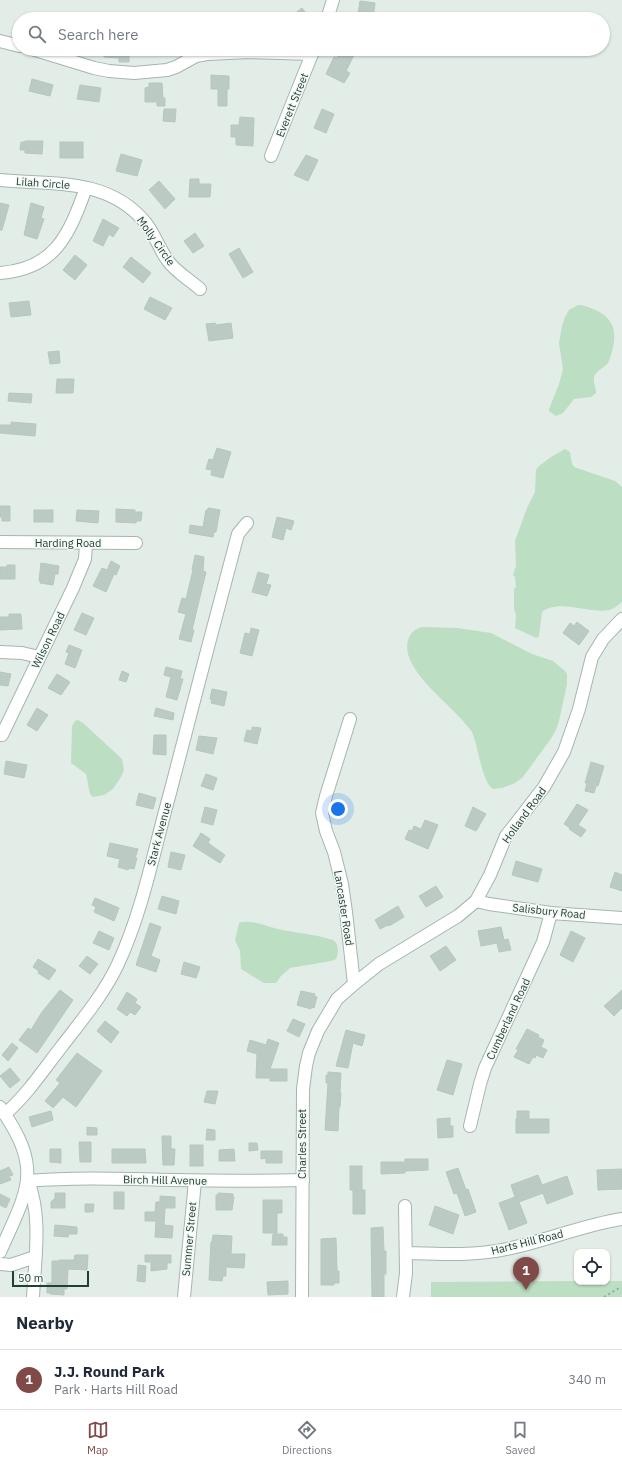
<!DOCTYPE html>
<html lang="en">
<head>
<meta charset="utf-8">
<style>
	body { margin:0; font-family:"IBM Plex Sans",sans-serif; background:#f2f2f3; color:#1f2937 }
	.controls { position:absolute; right:12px; bottom:12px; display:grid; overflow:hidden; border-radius:8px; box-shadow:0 1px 3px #0004 }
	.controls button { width:36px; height:36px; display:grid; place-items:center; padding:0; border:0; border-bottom:1px solid #e0e1e3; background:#fff; color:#1f2937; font:20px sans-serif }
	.scale { position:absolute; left:12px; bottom:10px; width:77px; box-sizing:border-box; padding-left:4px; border:2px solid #223f35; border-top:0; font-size:11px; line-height:14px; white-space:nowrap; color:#223f35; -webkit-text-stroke:3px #f4f9f6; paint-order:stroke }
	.you { position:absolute; left:338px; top:809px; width:14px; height:14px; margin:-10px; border:3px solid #fff; border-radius:50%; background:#1a73e8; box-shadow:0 0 0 6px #1a73e833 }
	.badge { display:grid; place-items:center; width:26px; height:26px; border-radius:50%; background:#7f4a47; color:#fff; font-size:13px; font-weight:700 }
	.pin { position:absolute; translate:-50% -33px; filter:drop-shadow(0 1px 2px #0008) }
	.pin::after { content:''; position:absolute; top:21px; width:14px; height:12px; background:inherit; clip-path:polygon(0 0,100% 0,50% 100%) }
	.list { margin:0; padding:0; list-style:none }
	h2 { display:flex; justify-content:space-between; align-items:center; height:52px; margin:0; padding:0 16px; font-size:17px }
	h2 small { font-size:13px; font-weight:400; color:#747a83 }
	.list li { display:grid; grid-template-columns:26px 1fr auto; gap:12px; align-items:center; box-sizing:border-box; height:60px; padding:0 16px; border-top:1px solid #e0e1e3 }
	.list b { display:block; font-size:15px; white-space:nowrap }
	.list p { margin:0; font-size:13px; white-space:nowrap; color:#747a83 }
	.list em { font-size:13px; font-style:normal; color:#747a83 }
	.icon { flex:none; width:22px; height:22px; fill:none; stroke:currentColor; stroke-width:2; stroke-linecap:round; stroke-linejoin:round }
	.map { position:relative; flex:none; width:622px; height:1297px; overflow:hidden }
	.search { position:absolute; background:#fff; box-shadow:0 1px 3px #0004; left:12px; right:12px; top:12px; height:44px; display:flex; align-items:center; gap:10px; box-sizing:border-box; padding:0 14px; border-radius:22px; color:#747a83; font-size:15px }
	.sheet { height:112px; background:#fff }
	nav { display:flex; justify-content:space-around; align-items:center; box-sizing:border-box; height:56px; border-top:1px solid #e0e1e3; background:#fff; font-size:11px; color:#747a83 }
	nav a { display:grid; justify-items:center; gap:2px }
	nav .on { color:#7f4a47 }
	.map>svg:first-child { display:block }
</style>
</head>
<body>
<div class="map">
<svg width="622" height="1297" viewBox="0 0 622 1297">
	<rect width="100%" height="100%" fill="#e3ede8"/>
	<g fill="#bcdec2">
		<path d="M578,305C584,305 588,307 593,309C619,319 617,339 609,361C606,368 596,370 594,377C593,382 596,387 596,393L591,397L574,399L563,413L556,416L549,411V409L559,384L563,369L559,343L562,326L565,317L569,310Z"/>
		<path d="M565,449L570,452L572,464L574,467L615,481L622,487V602C618,605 614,609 609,610C589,614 559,598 542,612L539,636L536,638L515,628L516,615L514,608V589L516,587L515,577L513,575L516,566L515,541L527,508L535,492L536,470L539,466L551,457Z"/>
		<path d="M422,627L457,628L491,633L532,654L553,661L565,671L567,674V684L559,721L556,730L550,740L523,777L515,783L502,788L493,789C482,783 478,745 472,732C456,709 424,688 411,662C404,648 406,631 422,627Z"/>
		<path d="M78,720L83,723L122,759L124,770L121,777L113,789L104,795L93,797L90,794L86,774L71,763L72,726L75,721Z"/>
		<path d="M241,922C257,921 264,926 278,929C296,933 314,934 333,940C339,944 339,952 336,959L331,961L290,968L281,976L276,983H264L241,969L240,951L235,940L239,923Z"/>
		<path d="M577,1281H622V1297H431V1282Z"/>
	</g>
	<g fill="#bbcbc3" stroke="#b5c7be">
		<path d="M360,1L375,3L373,18L358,15Z"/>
		<path d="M302,8L310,19H288Z"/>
		<path d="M104,49H129V62H119V58L104,57Z"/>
		<path d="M341,49H346L355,53L346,71L350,73L344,83L326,74L334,57L337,58Z"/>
		<path d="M211,75L229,76V89H227V106H218V89H211Z"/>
		<path d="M32,79L53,85L50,96L29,91Z"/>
		<path d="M149,83H162L163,98H165V106H157V102H145V88L149,87Z"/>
		<path d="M80,85L101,88L99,102L77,99Z"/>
		<path d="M164,109H176L175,122L163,121Z"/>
		<path d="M322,109L334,114L326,133L314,128Z"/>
		<path d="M240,117L254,118L253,146L236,145V137H231V125H239Z"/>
		<path d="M25,141H43L42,154L25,153V150H20L21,142H25Z"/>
		<rect x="60" y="142" width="23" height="16"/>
		<path d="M121,154L142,160L137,176L116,171Z"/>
		<path d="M306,155L318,160L308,181L294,175Z"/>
		<path d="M190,179H199V184H211L210,197H189Z"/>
		<path d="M159,181L175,199L165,209L149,190Z"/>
		<path d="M0,203L9,205L2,230H0Z"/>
		<path d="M31,203L44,207L41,218L44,219L37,239L24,235Z"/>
		<path d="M103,219L119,228L113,237L109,234L103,246L93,241Z"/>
		<path d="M195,233L204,246L193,253L184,241Z"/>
		<path d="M239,248L253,272L243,278L229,254Z"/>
		<path d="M75,255L87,265L75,280L63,270Z"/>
		<path d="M131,257L151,273L143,283L123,267Z"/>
		<path d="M150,297L172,308L165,320L144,309Z"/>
		<path d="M29,301L31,315L11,317L9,303Z"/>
		<path d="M215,323L216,325L231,323L233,338L209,341L206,324Z"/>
		<path d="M59,351L60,363L50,364L48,352Z"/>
		<path d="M57,379H74L73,393H56Z"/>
		<path d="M9,393L32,394L31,403L8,401Z"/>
		<path d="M11,422L36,424L35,436L0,433V425H11Z"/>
		<path d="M217,448L231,452L223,478L211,475L212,470L206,469L209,459L213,460Z"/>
		<path d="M0,506H10V521H2V517H0Z"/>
		<path d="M208,508L220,510L216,532H214L213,537L189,533L190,525L203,527L206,510H208Z"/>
		<path d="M116,509L135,510V512H142L141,521H136V523L116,522Z"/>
		<rect x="34" y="510" width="19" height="12"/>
		<path d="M77,510L99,511L98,523L76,521Z"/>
		<path d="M277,517L294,521L291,530L286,528L283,540L272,537Z"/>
		<path d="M195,555L204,557L203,571L206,572L192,630H194L191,642L179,639L186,614L178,612L182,598L186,599L193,570H192Z"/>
		<path d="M111,561L120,566L116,575L114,574L106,592L93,586L102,568L107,570Z"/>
		<path d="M41,563L59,566L58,574H55L53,585L40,583L41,581H39Z"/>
		<path d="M7,565H15V579H0V567H7Z"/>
		<path d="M258,572L269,575L266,584L271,585L267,596L252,592Z"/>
		<path d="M82,613L94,618L86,635L74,630Z"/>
		<path d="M9,614H21L22,629L0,630V617H9Z"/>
		<path d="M577,622L589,631L579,645L563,633L570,623L574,626Z"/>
		<path d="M251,628L259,630L252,656L240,653L245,633L250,634Z"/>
		<path d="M69,645L82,650L75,668L65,664L69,653L66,652Z"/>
		<path d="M166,667L182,671L180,679H183L177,700L166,697L171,677L164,675Z"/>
		<path d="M122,671L129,674L126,682L119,680Z"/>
		<path d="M0,672L11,674L8,686L0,685Z"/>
		<path d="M57,674L70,682L61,695L48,688Z"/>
		<path d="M212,689L227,692L224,706L211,703L212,700L210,699Z"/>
		<path d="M37,708L48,715L37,731L27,725Z"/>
		<path d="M156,708L174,713L173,720L154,716Z"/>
		<path d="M252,727L261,728L257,744L244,741L247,730L252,731Z"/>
		<path d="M154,735H166V755L153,754Z"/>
		<path d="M199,736L217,738L213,754L196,750Z"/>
		<path d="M6,761L27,765L24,778L4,774Z"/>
		<path d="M591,762L604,766L598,786H596L594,793L585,791L587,783H585Z"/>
		<path d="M206,774L217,778L213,790L201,786Z"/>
		<path d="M139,793L156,798L153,809L136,805Z"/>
		<path d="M577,804L588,810L578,825L586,830L581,837L569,829L570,828L564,824Z"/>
		<path d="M205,807L217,810L213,825L201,822Z"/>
		<path d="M473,807L486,814L476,831L465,826Z"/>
		<path d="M425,820L438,825L428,849L405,839L409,830L412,831L414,826L421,829Z"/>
		<path d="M201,833L210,839L208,843L225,855L220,863L193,846Z"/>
		<path d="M110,843L138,849L135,858H137L134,869L129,868L128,870L118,867L120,859L107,856Z"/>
		<path d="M171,852L185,855L181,870L168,867Z"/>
		<path d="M516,861L542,869L538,882L512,875Z"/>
		<path d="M615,872L622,875V891L610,887Z"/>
		<path d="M436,886L443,897L426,907L419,896Z"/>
		<path d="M162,896L179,901L176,914L158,909Z"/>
		<path d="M95,898L119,908L114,921L94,912L96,907L92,905Z"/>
		<path d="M398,906L404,917L389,926L388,925L380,929L375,920Z"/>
		<path d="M150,923L161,927L151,956L160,960L156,972L136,965Z"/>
		<path d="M501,927L504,940L508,939L511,950L499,952L497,943L481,946L478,931Z"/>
		<path d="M99,931L114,938L109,950L93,943Z"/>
		<path d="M571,931L585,938L573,962L560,955Z"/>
		<path d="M446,946L456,960L440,971L430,956Z"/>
		<path d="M87,956L98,964L90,974L79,966Z"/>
		<path d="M38,959L56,970L49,980L38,973L39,971L33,967Z"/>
		<path d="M184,962L200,967L196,978L181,974Z"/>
		<path d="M60,990L73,1000L37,1053L19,1040L28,1028L31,1030L42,1012Z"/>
		<path d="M622,990V1008L614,1016L604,1006Z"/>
		<path d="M301,991L315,994L314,996L317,997L314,1008L311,1007V1009L297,1005Z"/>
		<path d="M127,992L137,999L135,1003L141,1007L135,1015L130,1012L127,1016L117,1009Z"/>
		<path d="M293,1019L305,1024L299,1037L287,1031Z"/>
		<path d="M105,1021L119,1032L111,1043L97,1031Z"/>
		<path d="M527,1029L539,1035L538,1037L544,1040L541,1047L547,1050L543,1058L536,1055L535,1058L533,1057L529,1064L514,1057L518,1050L516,1049Z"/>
		<path d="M346,1030L365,1035L362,1046L353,1043L348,1068L336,1066Z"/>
		<path d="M268,1039L279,1043L270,1069H287V1081H270V1078H256L257,1054L247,1051L250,1040L266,1045Z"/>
		<path d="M12,1043L18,1048L8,1061L2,1055Z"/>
		<path d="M77,1053L102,1071L76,1107L63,1097L53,1108L45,1101L60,1083L56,1080Z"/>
		<path d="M447,1060L462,1064L453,1095L437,1090Z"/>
		<path d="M10,1068L20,1080L10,1088L0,1076Z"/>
		<path d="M328,1072L341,1073L340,1093H341L340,1107H339L338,1131L325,1130L328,1083H326V1075H328Z"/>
		<path d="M207,1091H218L215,1104L204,1102Z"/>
		<path d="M51,1111L53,1120L32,1127L29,1117Z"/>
		<path d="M517,1111H529V1119H549V1133H516V1119H517Z"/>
		<path d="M450,1118V1126H453V1137L438,1138L437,1119Z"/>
		<path d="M87,1127L97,1128V1135H87Z"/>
		<path d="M207,1129L215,1130V1140H206Z"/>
		<path d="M162,1136H171V1149H175L174,1165H163Z"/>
		<path d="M79,1142H91V1162H80Z"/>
		<path d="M249,1143H257L258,1150L249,1151Z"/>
		<rect x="190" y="1145" width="13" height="21"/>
		<path d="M50,1149H61V1163L50,1162Z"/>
		<path d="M112,1149H145L146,1163H112Z"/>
		<path d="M234,1149L235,1161H219V1150Z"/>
		<path d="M261,1151H282V1163H266V1158L261,1159Z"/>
		<path d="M405,1159H428V1170L405,1171V1173L381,1174V1162H405Z"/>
		<path d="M350,1166H362V1190H365V1214H353V1190H350Z"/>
		<path d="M9,1167L13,1175L9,1176L11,1180L0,1184V1171Z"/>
		<path d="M458,1168L466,1190L468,1189L476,1212L465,1216L457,1193L454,1194L446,1172Z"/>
		<path d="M622,1169V1189L598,1190L597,1170Z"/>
		<path d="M538,1175L542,1185L567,1176L573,1194L547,1204L543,1193L519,1202L527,1223L509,1230L499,1203L515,1197L511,1185Z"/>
		<rect x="114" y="1192" width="10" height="17"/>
		<path d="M55,1193H65V1208H51V1202L55,1198Z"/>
		<path d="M218,1193L233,1194V1197H234L232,1210H216V1195H218Z"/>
		<path d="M0,1194L10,1199L6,1208L0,1205Z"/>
		<path d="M160,1196L175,1197V1208H165L164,1225L173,1226L172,1238L155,1237L156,1221H145V1212H155L156,1202H160Z"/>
		<path d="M263,1200H282V1213H277V1233H263Z"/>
		<path d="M85,1204H94L93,1212H85Z"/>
		<path d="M435,1206L459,1215L453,1234L429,1225Z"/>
		<path d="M55,1225L77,1227V1234H69L68,1237L54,1236Z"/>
		<path d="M383,1227L384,1251H386V1274H384V1297H372L371,1228Z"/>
		<path d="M273,1234H283V1237H287V1245H272Z"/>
		<path d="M213,1235L232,1236L231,1254H245L244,1268L226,1267V1276H223L222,1281L209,1280L211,1242H212Z"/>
		<path d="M336,1238L337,1271H339V1283H334V1285H321V1239Z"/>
		<path d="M75,1255H88L87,1270L68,1269L67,1289H64V1295L50,1294V1293H47V1283H52V1261H58L59,1260H74Z"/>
		<path d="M145,1255H171V1263H167V1269L151,1271V1262H145Z"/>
		<path d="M138,1265L146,1266L145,1282L137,1281Z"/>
		<path d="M288,1281V1294L268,1295L267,1282Z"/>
	</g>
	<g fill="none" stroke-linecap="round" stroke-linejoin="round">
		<defs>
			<g id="minor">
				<path d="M327,19L333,0"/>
				<path d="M0,41L19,46"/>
				<path d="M32,49L94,68L109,71L134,73L167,70L176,67L196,56L207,54L250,52L312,54"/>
				<path d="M271,156L314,49"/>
				<path d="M0,180C52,185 107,177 145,222C155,234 159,249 168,261C176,272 190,280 200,289"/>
				<path d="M0,273C55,269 69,235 86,188"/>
				<path d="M0,542L136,543"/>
				<path d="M0,652L22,653L39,657"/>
				<path d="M350,719L326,796L322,813L326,831L334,852L342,884L346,912L354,984"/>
				<path d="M2,735L73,588L85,559L86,544"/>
				<path d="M476,901L489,904L551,913L622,918"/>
				<path d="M5,1114C27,1095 44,1069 62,1046C82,1020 104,994 118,964C143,910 154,850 170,793C192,707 215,620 238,534L247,523"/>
				<path d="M470,1126L480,1084L485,1068L543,942L551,913"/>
				<path d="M406,1253C439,1254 474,1256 507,1249C546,1241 583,1225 622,1219"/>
				<path d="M0,1264L11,1265L35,1257"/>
				<path d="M33,1297C35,1259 42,1216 28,1181C76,1177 126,1179 174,1180C217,1181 260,1181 303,1180"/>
				<path d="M184,1297L195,1181"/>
				<path d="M302,1297L303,1089L306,1066L309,1053L318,1031L337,999L354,984L379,964L458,916L476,901L490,875L506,836L544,787L564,752L579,709L592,657L603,639L622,619"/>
				<path d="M403,1297L406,1273L405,1206"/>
			</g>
			<path id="secondary" d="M0,1107C44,1170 28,1189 0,1252"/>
		</defs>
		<use href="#minor" stroke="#a5b5af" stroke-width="14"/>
		<use href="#secondary" stroke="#a1b9af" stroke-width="14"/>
		<path stroke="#83b19f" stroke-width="2" stroke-dasharray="2 3" stroke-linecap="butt" d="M604,1297L619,1288"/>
		<use href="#minor" stroke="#fff" stroke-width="12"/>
		<use href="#secondary" stroke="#fff" stroke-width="12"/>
	</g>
	<g text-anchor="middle" stroke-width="3" stroke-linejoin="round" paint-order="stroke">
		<g font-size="11" fill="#223f35" stroke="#f4f9f6">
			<text transform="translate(292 105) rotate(-68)" y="4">Everett Street</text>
			<text transform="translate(43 183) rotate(4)" y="4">Lilah Circle</text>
			<text transform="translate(156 241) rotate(55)" y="4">Molly Circle</text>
			<text x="68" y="547">Harding Road</text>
			<text transform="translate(48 640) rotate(-64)" y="4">Wilson Road</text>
			<text transform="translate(524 815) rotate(-54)" y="4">Holland Road</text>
			<text transform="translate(159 834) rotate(-75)" y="4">Stark Avenue</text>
			<text transform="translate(344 908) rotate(81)" y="4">Lancaster Road</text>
			<text transform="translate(549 911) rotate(6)" y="4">Salisbury Road</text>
			<text transform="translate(508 1019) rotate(-65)" y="4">Cumberland Road</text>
			<text transform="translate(302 1144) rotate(-90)" y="4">Charles Street</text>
			<text transform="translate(165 1180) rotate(1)" y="4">Birch Hill Avenue</text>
			<text transform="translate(189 1239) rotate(-85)" y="4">Summer Street</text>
			<text transform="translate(527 1242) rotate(-14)" y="4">Harts Hill Road</text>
		</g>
	</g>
</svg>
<div class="controls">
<button><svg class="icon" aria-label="locate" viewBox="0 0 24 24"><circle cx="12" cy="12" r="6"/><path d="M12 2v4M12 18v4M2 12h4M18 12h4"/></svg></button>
</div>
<div class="scale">50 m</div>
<div class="you"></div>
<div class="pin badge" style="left:526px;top:1290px">1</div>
<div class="search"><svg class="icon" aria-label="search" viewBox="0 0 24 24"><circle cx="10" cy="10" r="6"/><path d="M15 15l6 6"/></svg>Search here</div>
</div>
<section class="sheet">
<h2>Nearby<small></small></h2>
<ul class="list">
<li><span class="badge">1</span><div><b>J.J. Round Park</b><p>Park · Harts Hill Road</p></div><em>340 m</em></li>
</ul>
</section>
<nav>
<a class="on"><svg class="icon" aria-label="map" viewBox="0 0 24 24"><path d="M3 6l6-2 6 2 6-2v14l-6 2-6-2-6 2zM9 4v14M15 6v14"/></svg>Map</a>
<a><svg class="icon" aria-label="directions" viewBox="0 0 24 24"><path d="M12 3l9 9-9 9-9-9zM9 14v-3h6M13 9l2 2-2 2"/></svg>Directions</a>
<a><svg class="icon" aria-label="saved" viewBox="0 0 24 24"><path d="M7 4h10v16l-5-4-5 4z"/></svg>Saved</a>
</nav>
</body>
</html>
